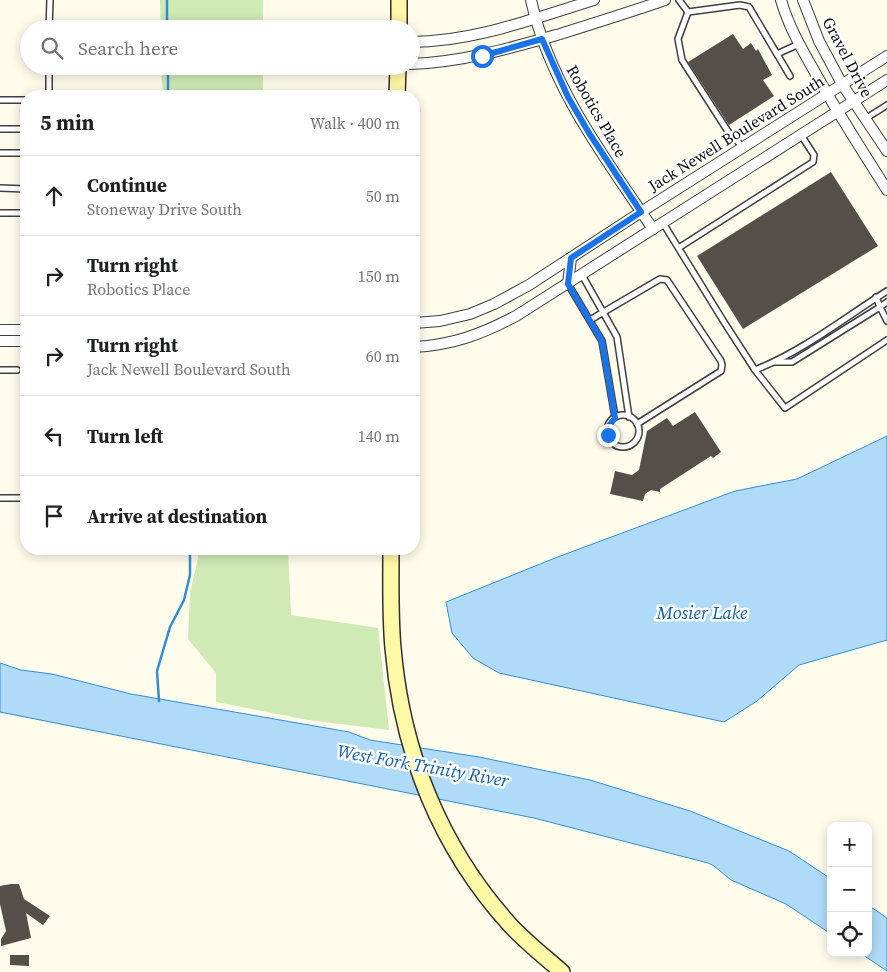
<!DOCTYPE html>
<html lang="en">
<head>
<meta charset="utf-8">
<style>
	body { margin:0; font-family:"Source Serif 4",serif; background:#f2f2f2; color:#202124 }
	.controls { position:absolute; right:15px; bottom:15px; display:grid; overflow:hidden; border-radius:10px; box-shadow:0 2px 12px #0003 }
	.controls button { width:45px; height:45px; display:grid; place-items:center; padding:0; border:0; border-bottom:1px solid #e0e0e0; background:#fff; color:#202124; font:25px sans-serif }
	.stop { position:absolute; width:15px; height:15px; margin:-11px; border:4px solid #1a73e8; border-radius:50%; background:#fff }
	.stop.end { background:#1a73e8; border-color:#fff; box-shadow:0 1px 5px #0008 }
	.list { margin:0; padding:0; list-style:none }
	h2 { display:flex; justify-content:space-between; align-items:center; height:65px; margin:0; padding:0 20px; font-size:21px }
	h2 small { font-size:16px; font-weight:400; color:#757577 }
	.list li { display:grid; grid-template-columns:32px 1fr auto; gap:15px; align-items:center; box-sizing:border-box; height:80px; padding:0 20px; border-top:1px solid #e0e0e0 }
	.list b { display:block; font-size:19px; white-space:nowrap }
	.list p { margin:0; font-size:16px; white-space:nowrap; color:#757577 }
	.list em { font-size:16px; font-style:normal; color:#757577 }
	.icon { flex:none; width:28px; height:28px; fill:none; stroke:currentColor; stroke-width:2; stroke-linecap:round; stroke-linejoin:round }
	.map { position:relative; flex:none; width:887px; height:972px; overflow:hidden }
	.search { position:absolute; background:#fff; box-shadow:0 2px 12px #0003; left:20px; top:20px; width:400px; height:55px; display:flex; align-items:center; gap:12px; box-sizing:border-box; padding:0 18px; border-radius:28px; color:#757577; font-size:19px }
	.panel { position:absolute; background:#fff; box-shadow:0 2px 12px #0003; left:20px; top:90px; width:400px; height:465px; border-radius:20px }
	.map>svg:first-child { display:block }
</style>
</head>
<body>
<div class="map">
<svg width="887" height="972" viewBox="0 0 887 972">
	<rect width="100%" height="100%" fill="#fffcec"/>
	<g fill="#cfeab5">
		<path d="M160,0H263V29H161Z"/>
		<path d="M161,66H263V96H163Z"/>
		<path d="M197,549H288L291,615L378,628L389,730L308,720L216,702V673L188,639L190,593L198,558Z"/>
	</g>
	<g fill="#afdaf8" stroke="#348dd1">
		<path d="M887,436V640L799,665L757,701L724,722L499,673L473,658L452,633L446,602L555,558L735,491L797,479Z"/>
		<path d="M0,663L21,670L52,674L131,694L349,732L370,740L479,757L590,780L690,811L789,851L831,879V934L786,904L731,880L714,866L708,863L534,818L0,712Z"/>
		<path d="M868,905L887,918V971L860,953H868Z"/>
	</g>
	<g fill="none" stroke-linecap="round" stroke-linejoin="round">
		<g stroke="#348dd1" stroke-width="2.5">
			<path d="M167,0V29"/>
			<path d="M168,66V96"/>
			<path d="M159,701L157,671L170,627L184,600L190,575V549"/>
		</g>
	</g>
	<g fill="#564e49">
		<path d="M733,34L743,49L751,43L756,51L758,49L772,75L763,80L774,96L729,125L688,62Z"/>
		<path d="M831,172L878,246L743,329L697,256Z"/>
		<path d="M695,412L721,452L713,458L711,456L660,489V492L651,490L645,494L643,501L610,494L615,471L632,475L639,470L647,431L667,418L673,426Z"/>
		<path d="M11,884H19L24,899L50,916L43,925L26,913L31,938L1,946V939L6,931L0,904V886Z"/>
		<path d="M10,955H29V966L10,965Z"/>
	</g>
	<g fill="none" stroke-linecap="round" stroke-linejoin="round">
		<defs>
			<g id="lane">
				<path d="M679,0L688,12"/>
				<path d="M688,12L678,39L682,60L729,133L743,147"/>
				<path d="M688,12L740,5L749,7L790,76"/>
				<path d="M49,29L50,0"/>
				<path d="M777,54L799,44"/>
				<path d="M49,96V66"/>
				<path d="M0,100H26"/>
				<path d="M865,119L887,105"/>
				<path d="M0,129H26"/>
				<path d="M0,153H26"/>
				<path d="M0,188L26,189"/>
				<path d="M0,213H26"/>
				<path d="M663,223L724,322L755,370C803,351 844,318 887,291"/>
				<path d="M680,247L813,162L814,155L801,135"/>
				<path d="M582,275L617,337L629,417"/>
				<path d="M568,284L602,341L615,417"/>
				<path d="M887,302L880,307L887,321"/>
				<path d="M590,320L660,279L667,280L721,361L722,365L721,371L637,424"/>
				<path d="M774,362H792L880,307L876,297"/>
				<path d="M0,370H17"/>
				<path d="M755,370L785,408L887,340"/>
				<circle cx="623" cy="431" r="16"/>
				<path d="M0,498H26"/>
			</g>
			<g id="street">
				<path d="M531,0C550,86 605,158 653,229"/>
				<path d="M781,0C789,28 803,51 817,76C839,115 863,152 887,190"/>
				<path d="M803,0L819,41L842,84L887,151"/>
				<path d="M411,42C474,42 535,18 594,0"/>
				<path d="M411,64C463,62 511,48 560,34C595,23 630,12 665,0"/>
				<path d="M568,284L571,258"/>
				<path d="M414,323L440,321L470,314L494,304L529,285L641,212L887,56"/>
				<path d="M0,330H26"/>
				<path d="M0,341H26"/>
				<path d="M414,347C453,345 482,334 516,316L887,80"/>
			</g>
			<g id="secondary">
				<path d="M399,29V0"/>
				<path d="M397,96L398,66"/>
				<path d="M391,549C391,582 390,615 393,648C402,752 440,848 511,926C527,943 545,957 562,972"/>
			</g>
		</defs>
		<use href="#lane" stroke="#404040" stroke-width="8"/>
		<use href="#street" stroke="#404040" stroke-width="12"/>
		<use href="#secondary" stroke="#2f2f2f" stroke-width="18"/>
		<use href="#lane" stroke="#fff" stroke-width="5"/>
		<use href="#street" stroke="#fff" stroke-width="10"/>
		<use href="#secondary" stroke="#fff8a7" stroke-width="15"/>
	</g>
	<g fill="none" stroke-linecap="round" stroke-linejoin="round">
		<path stroke="#1a73e8" stroke-width="6" d="M482,56L542,39L568,97L589,133L641,212L571,258L568,284L602,341L615,418L608,427V435"/>
	</g>
	<g text-anchor="middle" stroke-width="5" stroke-linejoin="round" paint-order="stroke">
		<g font-size="16" fill="#0d0d0d" stroke="#fff">
			<text transform="translate(848 57) rotate(62)" y="6">Gravel Drive</text>
			<text transform="translate(597 111) rotate(60)" y="6">Robotics Place</text>
			<text transform="translate(736 133) rotate(-32)" y="6">Jack Newell Boulevard South</text>
		</g>
		<g font-size="18" font-style="italic" fill="#125ea2" stroke="#fff">
			<text x="702" y="619">Mosier Lake</text>
			<text transform="translate(423 766) rotate(10)" y="6">West Fork Trinity River</text>
		</g>
	</g>
</svg>
<div class="controls">
<button>+</button>
<button>−</button>
<button><svg class="icon" aria-label="locate" viewBox="0 0 24 24"><circle cx="12" cy="12" r="6"/><path d="M12 2v4M12 18v4M2 12h4M18 12h4"/></svg></button>
</div>
<div class="stop" style="left:482px;top:56px"></div>
<div class="stop end" style="left:608px;top:435px"></div>
<div class="search"><svg class="icon" aria-label="search" viewBox="0 0 24 24"><circle cx="10" cy="10" r="6"/><path d="M15 15l6 6"/></svg>Search here</div>
<section class="panel">
<h2>5 min<small>Walk · 400 m</small></h2>
<ul class="list">
<li><svg class="icon" aria-label="ahead" viewBox="0 0 24 24"><path d="M12 20V5M6 11l6-6 6 6"/></svg><div><b>Continue</b><p>Stoneway Drive South</p></div><em>50 m</em></li>
<li><svg class="icon" aria-label="right" viewBox="0 0 24 24"><path d="M7 20v-9h11M14 6l5 5-5 5"/></svg><div><b>Turn right</b><p>Robotics Place</p></div><em>150 m</em></li>
<li><svg class="icon" aria-label="right" viewBox="0 0 24 24"><path d="M7 20v-9h11M14 6l5 5-5 5"/></svg><div><b>Turn right</b><p>Jack Newell Boulevard South</p></div><em>60 m</em></li>
<li><svg class="icon" aria-label="left" viewBox="0 0 24 24"><path d="M17 20v-9H6M10 6l-5 5 5 5"/></svg><div><b>Turn left</b></div><em>140 m</em></li>
<li><svg class="icon" aria-label="arrive" viewBox="0 0 24 24"><path d="M6 21V4h12l-3 4 3 4H6"/></svg><div><b>Arrive at destination</b></div></li>
</ul>
</section>
</div>
</body>
</html>
